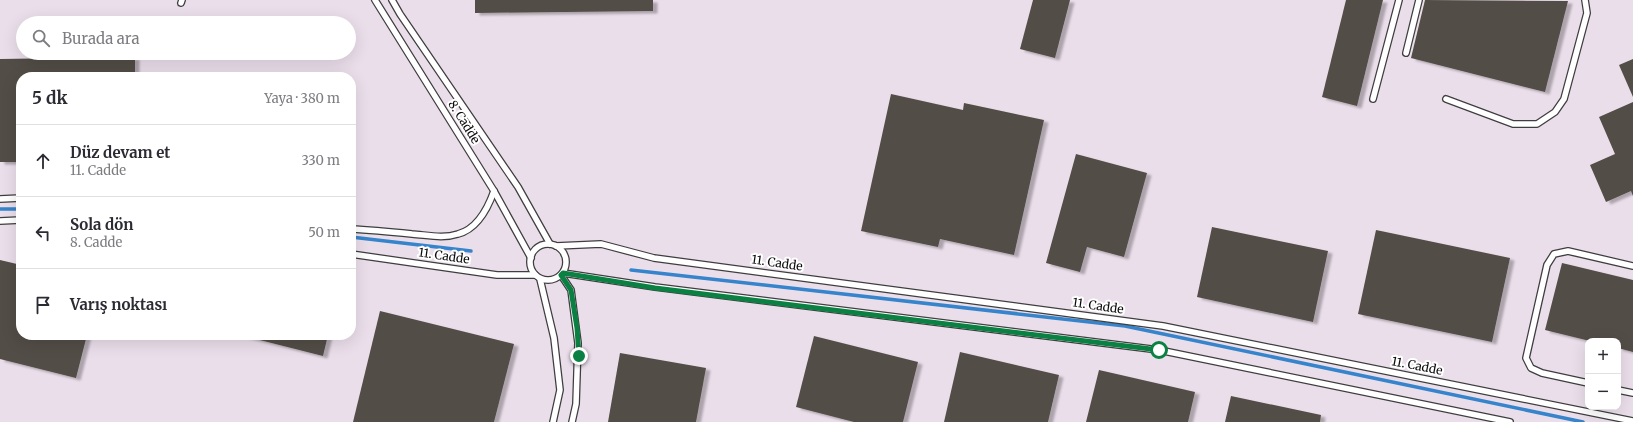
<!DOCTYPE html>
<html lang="tr">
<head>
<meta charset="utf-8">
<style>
	body { margin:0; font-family:Merriweather,serif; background:#f2f2f3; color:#2b2b33 }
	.controls { position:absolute; right:12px; bottom:12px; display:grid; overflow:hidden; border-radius:8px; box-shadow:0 4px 16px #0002 }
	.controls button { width:36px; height:36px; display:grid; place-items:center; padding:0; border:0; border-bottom:1px solid #e1e1e2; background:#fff; color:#2b2b33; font:20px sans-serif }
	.stop { position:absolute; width:12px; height:12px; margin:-9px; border:3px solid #0b8043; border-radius:50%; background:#fff }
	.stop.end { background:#0b8043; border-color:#fff; box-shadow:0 1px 4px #0008 }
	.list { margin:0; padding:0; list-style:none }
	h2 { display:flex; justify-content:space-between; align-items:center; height:52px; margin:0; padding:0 16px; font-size:17px }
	h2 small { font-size:13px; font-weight:400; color:#7c7c81 }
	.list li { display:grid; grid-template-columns:26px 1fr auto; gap:12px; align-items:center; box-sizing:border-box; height:72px; padding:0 16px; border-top:1px solid #e1e1e2 }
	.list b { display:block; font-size:15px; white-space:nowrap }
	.list p { margin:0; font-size:13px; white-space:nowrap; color:#7c7c81 }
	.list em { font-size:13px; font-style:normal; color:#7c7c81 }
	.icon { flex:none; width:22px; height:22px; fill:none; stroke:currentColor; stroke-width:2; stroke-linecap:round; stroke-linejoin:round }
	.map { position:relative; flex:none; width:1633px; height:422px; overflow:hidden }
	.search { position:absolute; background:#fff; box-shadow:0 4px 16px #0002; left:16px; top:16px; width:340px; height:44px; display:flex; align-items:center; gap:10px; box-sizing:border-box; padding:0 14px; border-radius:22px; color:#7c7c81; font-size:15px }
	.panel { position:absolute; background:#fff; box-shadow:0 4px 16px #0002; left:16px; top:72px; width:340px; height:268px; border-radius:16px }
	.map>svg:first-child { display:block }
</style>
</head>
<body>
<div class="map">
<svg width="1633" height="422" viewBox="0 0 1633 422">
	<defs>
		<filter id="shadow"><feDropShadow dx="4.5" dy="2.5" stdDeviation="1" flood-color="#0004"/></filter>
	</defs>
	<rect width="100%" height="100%" fill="#fffce8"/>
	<path fill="#eadeea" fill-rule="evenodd" d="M0,0H1633V422H0ZM23,23H349V53H23ZM21,77H351V335H21ZM1588,341H1618V407H1588Z"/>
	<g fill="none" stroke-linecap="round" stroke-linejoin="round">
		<g stroke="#3684cb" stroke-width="3.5">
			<path d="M0,209H21"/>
			<path d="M351,237L471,251"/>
			<path d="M631,270L1125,326L1583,422"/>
		</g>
	</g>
	<g fill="#534d47" filter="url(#shadow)">
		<path d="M475,0H653V11L475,13Z"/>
		<path d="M1033,0H1070L1055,58L1020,49Z"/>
		<path d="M1346,0H1383L1357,106L1322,97Z"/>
		<path d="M1425,0L1568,1L1545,92L1411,58Z"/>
		<path d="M135,57V77H21V162H0V59Z"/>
		<path d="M1633,59V97L1619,65Z"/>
		<path d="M891,94L963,110L964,103L1044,120L1014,255L940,239L938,247L861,231Z"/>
		<path d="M1633,102V196L1631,191L1606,202L1590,165L1615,154L1599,117Z"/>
		<path d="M1076,154L1147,173L1124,257L1087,247L1080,272L1046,263Z"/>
		<path d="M1212,227L1328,251L1313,322L1197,297Z"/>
		<path d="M1376,230L1510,258L1492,342L1358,314Z"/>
		<path d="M0,260L21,265V335H87L76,378L0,359Z"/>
		<path d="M1562,263L1633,280V352L1618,348V341H1590L1545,330Z"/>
		<path d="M380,311L514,344L494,422H353Z"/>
		<path d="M240,335H328L323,356Z"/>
		<path d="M814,336L918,362L903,422H854L796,407Z"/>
		<path d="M960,352L1059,375L1048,422H944Z"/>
		<path d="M620,353L706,368L696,422H608Z"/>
		<path d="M1099,370L1195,392L1188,422H1086Z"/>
		<path d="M1231,396L1321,415L1320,422H1225Z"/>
	</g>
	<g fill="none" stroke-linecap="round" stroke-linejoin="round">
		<defs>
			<g id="lane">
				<path d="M375,0L494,191L531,258"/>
				<path d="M392,0L400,14L518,187L550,244"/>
				<path d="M181,3L182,0"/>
				<path d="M1406,53L1419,0"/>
				<path d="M1373,99L1399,0"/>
				<path d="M1446,99L1513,124H1537L1555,112L1564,99L1587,13L1585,0"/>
				<path d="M0,199L21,198"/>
				<path d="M0,221L21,220"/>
				<path d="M351,229C371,230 392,232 412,234C427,235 443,239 458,234C477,229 488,208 494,191"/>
				<circle cx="548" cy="262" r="18"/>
				<path d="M556,246L601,244L654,258L1163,326L1633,421"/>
				<path d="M351,254L497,275H535"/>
				<path d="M563,273L655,287L1159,350L1510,422"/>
				<path d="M561,275L571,290L578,343L576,404L572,422"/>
				<path d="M540,279L554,338L560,390L553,422"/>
				<path d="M1588,383L1542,373L1531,368L1526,358L1547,265L1554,254L1568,251L1633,266"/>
				<path d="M1618,390L1633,393"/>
			</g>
		</defs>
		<use href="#lane" stroke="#3e3e3e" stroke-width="8"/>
		<use href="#lane" stroke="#fff" stroke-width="5.5"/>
	</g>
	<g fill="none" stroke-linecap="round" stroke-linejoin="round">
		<path stroke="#0b8043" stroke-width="5" d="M579,356L577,328L571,290L561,275L563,273L655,288L1159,350"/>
	</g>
	<g text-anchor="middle" stroke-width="4" stroke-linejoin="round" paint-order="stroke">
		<g font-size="12" fill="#0b0b0b" stroke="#fff">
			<text transform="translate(464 122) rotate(58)" y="4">8. Cadde</text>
			<text transform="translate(444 256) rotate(8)" y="4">11. Cadde</text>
			<text transform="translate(777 263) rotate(8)" y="4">11. Cadde</text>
			<text transform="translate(1098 306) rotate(8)" y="4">11. Cadde</text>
			<text transform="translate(1417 366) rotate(11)" y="4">11. Cadde</text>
		</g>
	</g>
</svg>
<div class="controls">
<button>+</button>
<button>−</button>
</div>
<div class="stop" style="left:1159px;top:350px"></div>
<div class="stop end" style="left:579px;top:356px"></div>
<div class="search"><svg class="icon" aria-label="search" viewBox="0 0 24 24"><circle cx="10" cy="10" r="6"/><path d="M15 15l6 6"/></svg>Burada ara</div>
<section class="panel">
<h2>5 dk<small>Yaya · 380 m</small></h2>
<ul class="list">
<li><svg class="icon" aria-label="ahead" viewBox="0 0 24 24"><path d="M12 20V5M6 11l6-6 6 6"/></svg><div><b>Düz devam et</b><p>11. Cadde</p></div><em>330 m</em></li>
<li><svg class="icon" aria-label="left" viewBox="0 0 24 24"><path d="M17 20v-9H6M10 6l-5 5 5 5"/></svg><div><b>Sola dön</b><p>8. Cadde</p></div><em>50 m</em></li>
<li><svg class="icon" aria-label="arrive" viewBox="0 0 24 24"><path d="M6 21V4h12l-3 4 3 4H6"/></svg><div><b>Varış noktası</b></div></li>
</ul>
</section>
</div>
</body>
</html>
